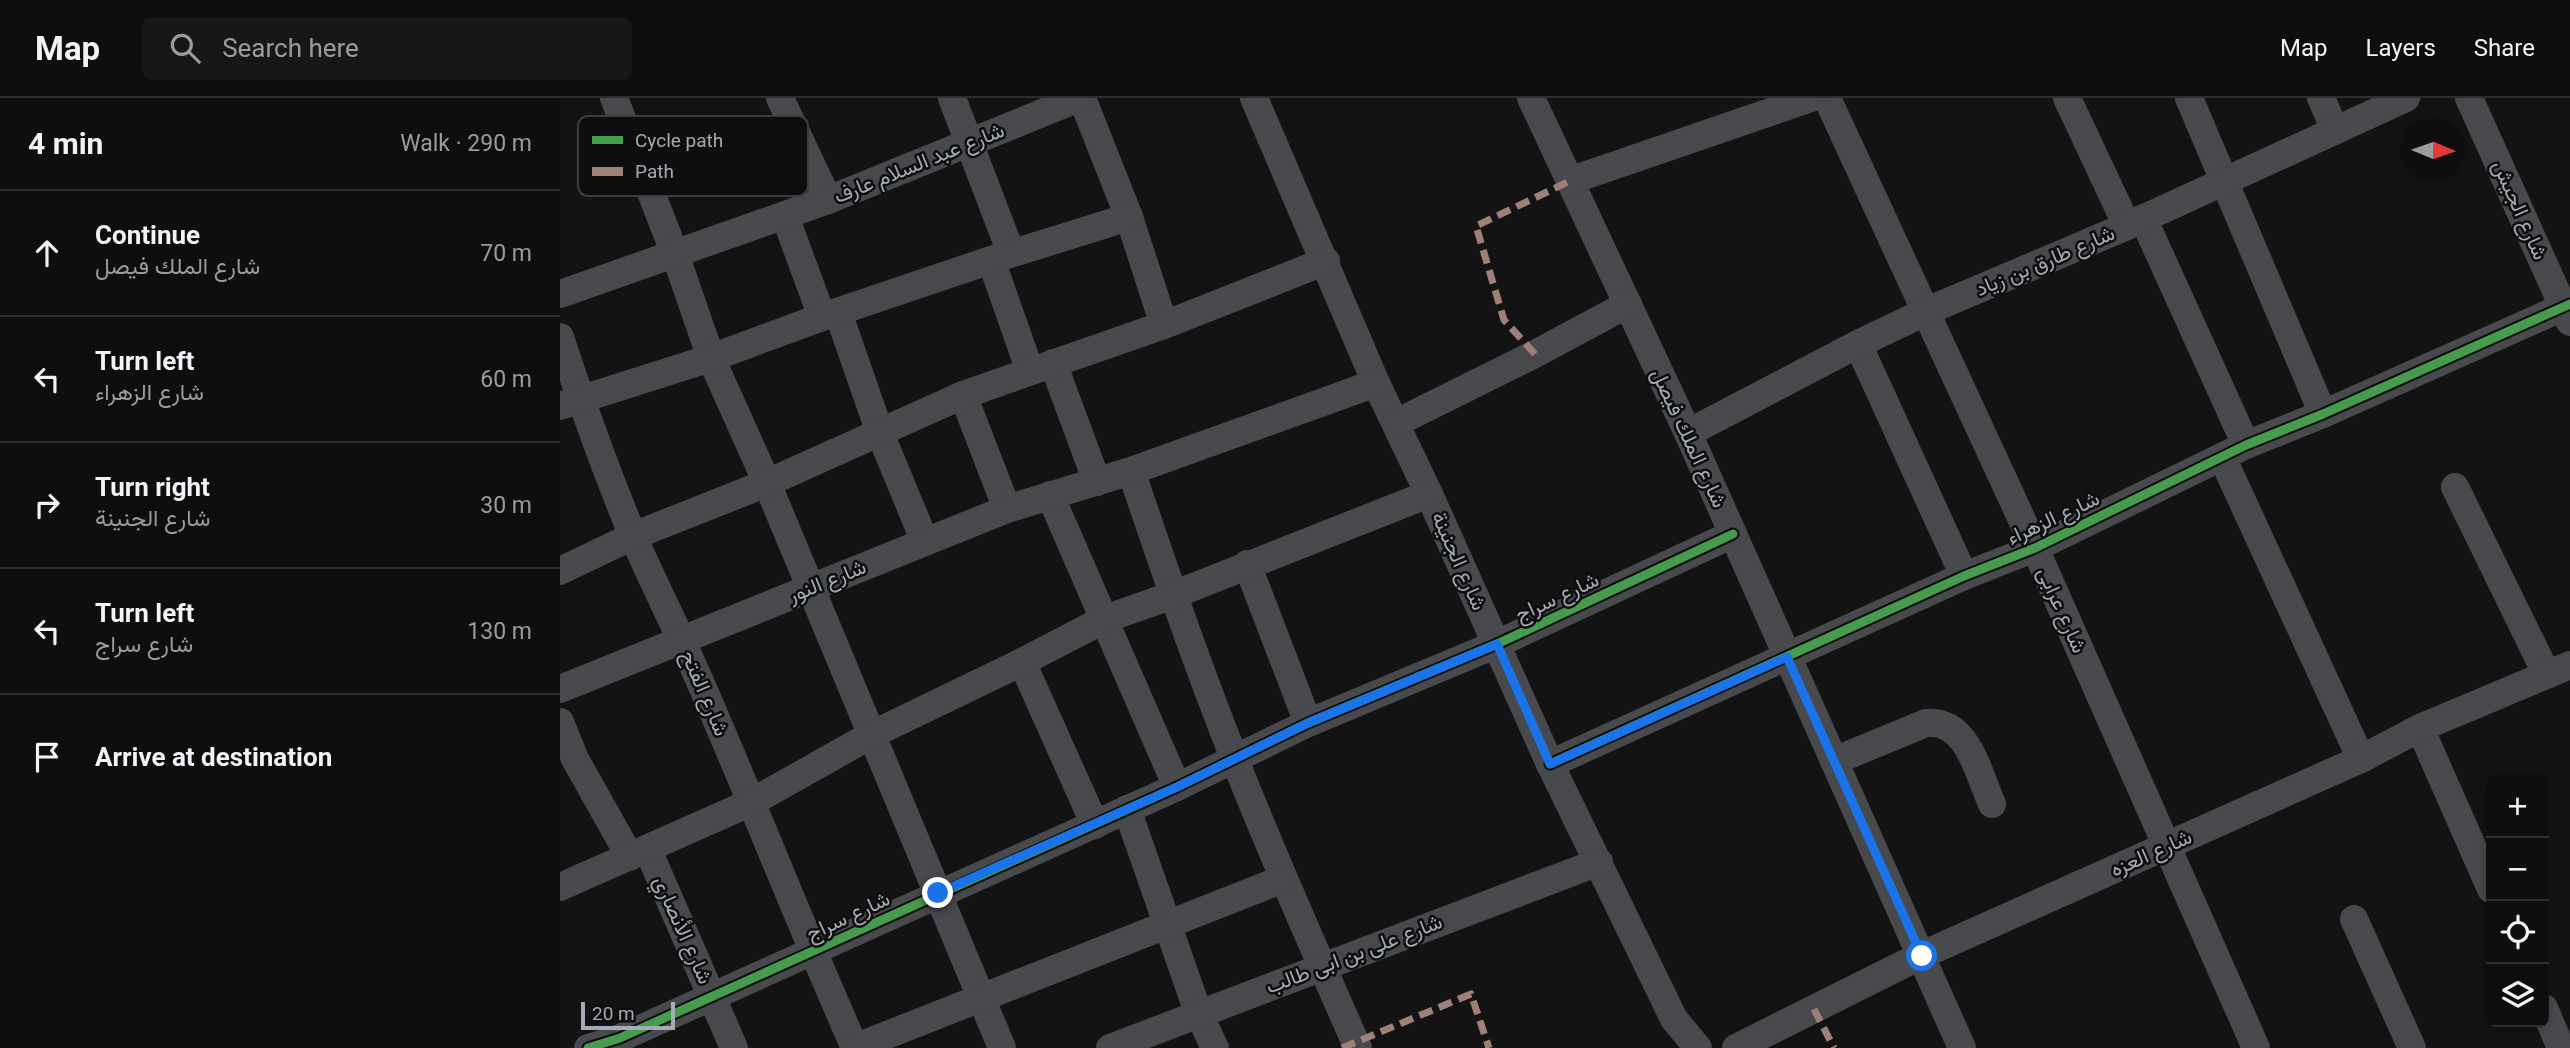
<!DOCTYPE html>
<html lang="en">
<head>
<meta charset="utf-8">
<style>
	body { margin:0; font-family:Roboto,Vazirmatn,sans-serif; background:#171718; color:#f1f3f6 }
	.controls { position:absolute; right:21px; bottom:21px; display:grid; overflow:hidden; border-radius:10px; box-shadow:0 4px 10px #0003 }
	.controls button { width:63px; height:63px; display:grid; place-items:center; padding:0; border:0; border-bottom:2px solid #2e2e2f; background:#0e0e0f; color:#f1f3f6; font:35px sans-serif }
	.compass { position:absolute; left:1842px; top:21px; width:63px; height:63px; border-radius:50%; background:#0e0e0f; box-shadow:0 4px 10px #0003; rotate:92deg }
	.scale { position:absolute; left:21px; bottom:18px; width:94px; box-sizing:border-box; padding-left:7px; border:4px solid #a5abb4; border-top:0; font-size:19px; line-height:24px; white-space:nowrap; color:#a5abb4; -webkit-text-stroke:5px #0e0e0f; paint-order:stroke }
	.stop { position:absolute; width:21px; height:21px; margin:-16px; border:5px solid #1a73e8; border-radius:50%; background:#fff }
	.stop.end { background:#1a73e8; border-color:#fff; box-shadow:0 2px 7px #0008 }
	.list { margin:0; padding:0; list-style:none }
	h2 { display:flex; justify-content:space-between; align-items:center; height:91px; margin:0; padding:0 28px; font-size:30px }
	h2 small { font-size:23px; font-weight:400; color:#9b9c9e }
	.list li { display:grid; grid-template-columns:46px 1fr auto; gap:21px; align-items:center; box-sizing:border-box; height:126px; padding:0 28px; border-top:2px solid #2e2e2f }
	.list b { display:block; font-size:26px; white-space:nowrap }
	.list p { margin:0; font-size:23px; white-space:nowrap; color:#9b9c9e }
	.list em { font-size:23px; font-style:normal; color:#9b9c9e }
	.icon { flex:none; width:38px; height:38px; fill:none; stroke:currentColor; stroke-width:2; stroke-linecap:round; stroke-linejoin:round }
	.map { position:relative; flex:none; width:2010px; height:950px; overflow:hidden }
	header { display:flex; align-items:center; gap:42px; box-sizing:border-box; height:98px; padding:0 35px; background:#0e0e0f; border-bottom:2px solid #2e2e2f }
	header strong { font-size:33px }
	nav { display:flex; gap:38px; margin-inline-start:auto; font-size:24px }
	.search { width:490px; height:63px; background:#171718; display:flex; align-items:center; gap:18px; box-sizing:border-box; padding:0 24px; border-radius:10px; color:#9b9c9e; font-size:26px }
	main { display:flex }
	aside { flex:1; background:#0e0e0f }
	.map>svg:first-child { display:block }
</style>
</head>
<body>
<header>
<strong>Map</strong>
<div class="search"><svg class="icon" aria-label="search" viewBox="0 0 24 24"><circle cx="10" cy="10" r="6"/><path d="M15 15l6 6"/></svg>Search here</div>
<nav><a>Map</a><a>Layers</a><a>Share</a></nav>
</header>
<main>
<aside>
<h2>4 min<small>Walk · 290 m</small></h2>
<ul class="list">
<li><svg class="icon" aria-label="ahead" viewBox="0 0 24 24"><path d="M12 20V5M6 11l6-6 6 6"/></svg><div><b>Continue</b><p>شارع الملك فيصل</p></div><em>70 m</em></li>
<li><svg class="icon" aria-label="left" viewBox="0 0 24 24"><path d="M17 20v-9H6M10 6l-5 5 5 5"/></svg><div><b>Turn left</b><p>شارع الزهراء</p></div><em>60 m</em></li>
<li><svg class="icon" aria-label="right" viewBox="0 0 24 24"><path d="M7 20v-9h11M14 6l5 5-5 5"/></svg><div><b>Turn right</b><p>شارع الجنينة</p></div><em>30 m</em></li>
<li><svg class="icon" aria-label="left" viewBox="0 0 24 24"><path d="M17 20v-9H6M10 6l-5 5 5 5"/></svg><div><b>Turn left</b><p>شارع سراج</p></div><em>130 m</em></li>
<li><svg class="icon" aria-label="arrive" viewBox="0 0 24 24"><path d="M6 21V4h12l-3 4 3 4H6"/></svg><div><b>Arrive at destination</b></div></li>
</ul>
</aside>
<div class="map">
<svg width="2010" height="950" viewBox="0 0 2010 950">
	<rect width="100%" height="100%" fill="#131314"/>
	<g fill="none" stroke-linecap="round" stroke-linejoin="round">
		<g stroke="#48494c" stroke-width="28">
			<path d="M54,0L115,156L151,260L207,385L442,950"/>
			<path d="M220,0L268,102"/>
			<path d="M392,0L451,155"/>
			<path d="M522,0L569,119L604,227"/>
			<path d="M694,0L816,285L869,396L990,666L1114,921L1138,950"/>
			<path d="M971,0L1128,335L1402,950"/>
			<path d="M1267,0L1475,450L1696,950"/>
			<path d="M1507,0L1567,128"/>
			<path d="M1629,0L1763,316"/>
			<path d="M1761,0L1775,32"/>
			<path d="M1909,0L2010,224"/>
			<path d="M1012,82L1251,0"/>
			<path d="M225,118L262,219"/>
			<path d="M1583,120L1686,347"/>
			<path d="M431,162L470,273"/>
			<path d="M0,196L268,102L519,0"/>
			<path d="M278,214L320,335L365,444"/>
			<path d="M0,239C22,306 46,373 73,438C97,493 125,547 148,602C198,718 244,835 295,950"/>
			<path d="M1298,246L1404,478"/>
			<path d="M493,265L537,384"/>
			<path d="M403,297L447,411"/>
			<path d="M0,308L151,260L262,219L431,162L569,119"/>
			<path d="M836,325L975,256L1068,206"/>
			<path d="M1128,335L1298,246L1367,213L1567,128L1846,0"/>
			<path d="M1662,359L1801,661"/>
			<path d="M571,373C604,470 637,567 675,662C713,759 756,855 798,950"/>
			<path d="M1895,389L1987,577"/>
			<path d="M490,397L617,689"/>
			<path d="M687,466L748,625"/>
			<path d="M0,473L73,438L207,385L403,297L604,227L766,163"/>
			<path d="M462,564L535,727"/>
			<path d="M0,591L447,411L571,373L816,285"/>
			<path d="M0,624L15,661L70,759"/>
			<path d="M1860,630L1931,791"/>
			<path d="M1274,663L1366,625C1408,621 1418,675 1432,706"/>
			<path d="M990,666L1404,478L1475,450L1686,347L1763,316L2010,206"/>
			<path d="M567,711L638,914L655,950"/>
			<path d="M88,752L174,950"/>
			<path d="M0,789L192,704L311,637L462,564L545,521L613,497L869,396"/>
			<path d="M1794,821L1852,950"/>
			<path d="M1984,910L2001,950"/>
			<path d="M28,950L60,940L617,689L748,625L937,546L1173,436"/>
			<path d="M294,950L723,781"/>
			<path d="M550,950L1039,764"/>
			<path d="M1176,950L1362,857L1801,661L1860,630L2010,567"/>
		</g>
		<g stroke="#9e8076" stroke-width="7" stroke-dasharray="14 7" stroke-linecap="butt">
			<path d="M975,256L944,222L916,128L1012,82"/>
			<path d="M1254,911L1274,950"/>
			<path d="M782,950L911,896L929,950"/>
		</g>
		<defs>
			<g id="cycleway">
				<path d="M990,666L1404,478L1475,450L1686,347L1763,316L2010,206"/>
				<path d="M28,950L60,940L617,689L748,625L937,546L1173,436"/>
			</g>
		</defs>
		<use href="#cycleway" stroke="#0e0e0f" stroke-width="13"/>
		<use href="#cycleway" stroke="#469c4c" stroke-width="9"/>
	</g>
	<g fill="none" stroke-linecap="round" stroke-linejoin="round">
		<path stroke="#1a73e8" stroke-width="9" d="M378,795L617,689L748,625L937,546L990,666L1227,559L1362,858"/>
	</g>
	<g text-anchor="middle" stroke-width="5" stroke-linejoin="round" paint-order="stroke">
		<g font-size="21" fill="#a5abb4" stroke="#0e0e0f">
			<text transform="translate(359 65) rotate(-22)" y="7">شارع عبد السلام عارف</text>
			<text transform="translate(1960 112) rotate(66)" y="7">شارع الجيش</text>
			<text transform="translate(1485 163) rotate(-23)" y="7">شارع طارق بن زياد</text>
			<text transform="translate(1129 340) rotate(65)" y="7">شارع الملك فيصل</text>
			<text transform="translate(1493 420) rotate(-25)" y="7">شارع الزهراء</text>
			<text transform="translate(899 463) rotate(66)" y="7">شارع الجنينة</text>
			<text transform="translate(267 483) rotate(-22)" y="7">شارع النور</text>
			<text transform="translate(997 499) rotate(-25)" y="7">شارع سراج</text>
			<text transform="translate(1502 512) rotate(66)" y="7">شارع عرابى</text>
			<text transform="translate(145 595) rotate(67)" y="7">شارع الفتح</text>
			<text transform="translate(1591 755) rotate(-24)" y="7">شارع العزه</text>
			<text transform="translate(288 818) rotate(-25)" y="7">شارع سراج</text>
			<text transform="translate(123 832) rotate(66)" y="7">شارع الأنصاري</text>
			<text transform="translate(794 856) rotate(-21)" y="7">شارع على بن ابى طالب</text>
		</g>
	</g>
	<rect x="18" y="18" width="230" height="80" rx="10" fill="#0e0e0f" stroke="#3b3d41" stroke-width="2"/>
	<rect x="32" y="38" width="31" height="8" fill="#469c4c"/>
	<rect x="32" y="69" width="31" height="9" fill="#9e8076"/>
	<g font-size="19" fill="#a5abb4">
		<text x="75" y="49">Cycle path</text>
		<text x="75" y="80">Path</text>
	</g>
</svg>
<div class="controls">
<button>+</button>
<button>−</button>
<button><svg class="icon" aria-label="locate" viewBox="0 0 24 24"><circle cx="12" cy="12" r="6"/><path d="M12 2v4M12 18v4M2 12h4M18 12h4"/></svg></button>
<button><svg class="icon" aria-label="layers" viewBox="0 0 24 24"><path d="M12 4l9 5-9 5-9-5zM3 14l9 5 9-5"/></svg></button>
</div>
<svg class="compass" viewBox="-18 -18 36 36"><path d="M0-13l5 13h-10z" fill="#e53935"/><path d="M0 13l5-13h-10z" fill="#9b9c9e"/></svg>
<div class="scale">20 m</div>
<div class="stop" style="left:1362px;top:858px"></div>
<div class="stop end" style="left:378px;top:795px"></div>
</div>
</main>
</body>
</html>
